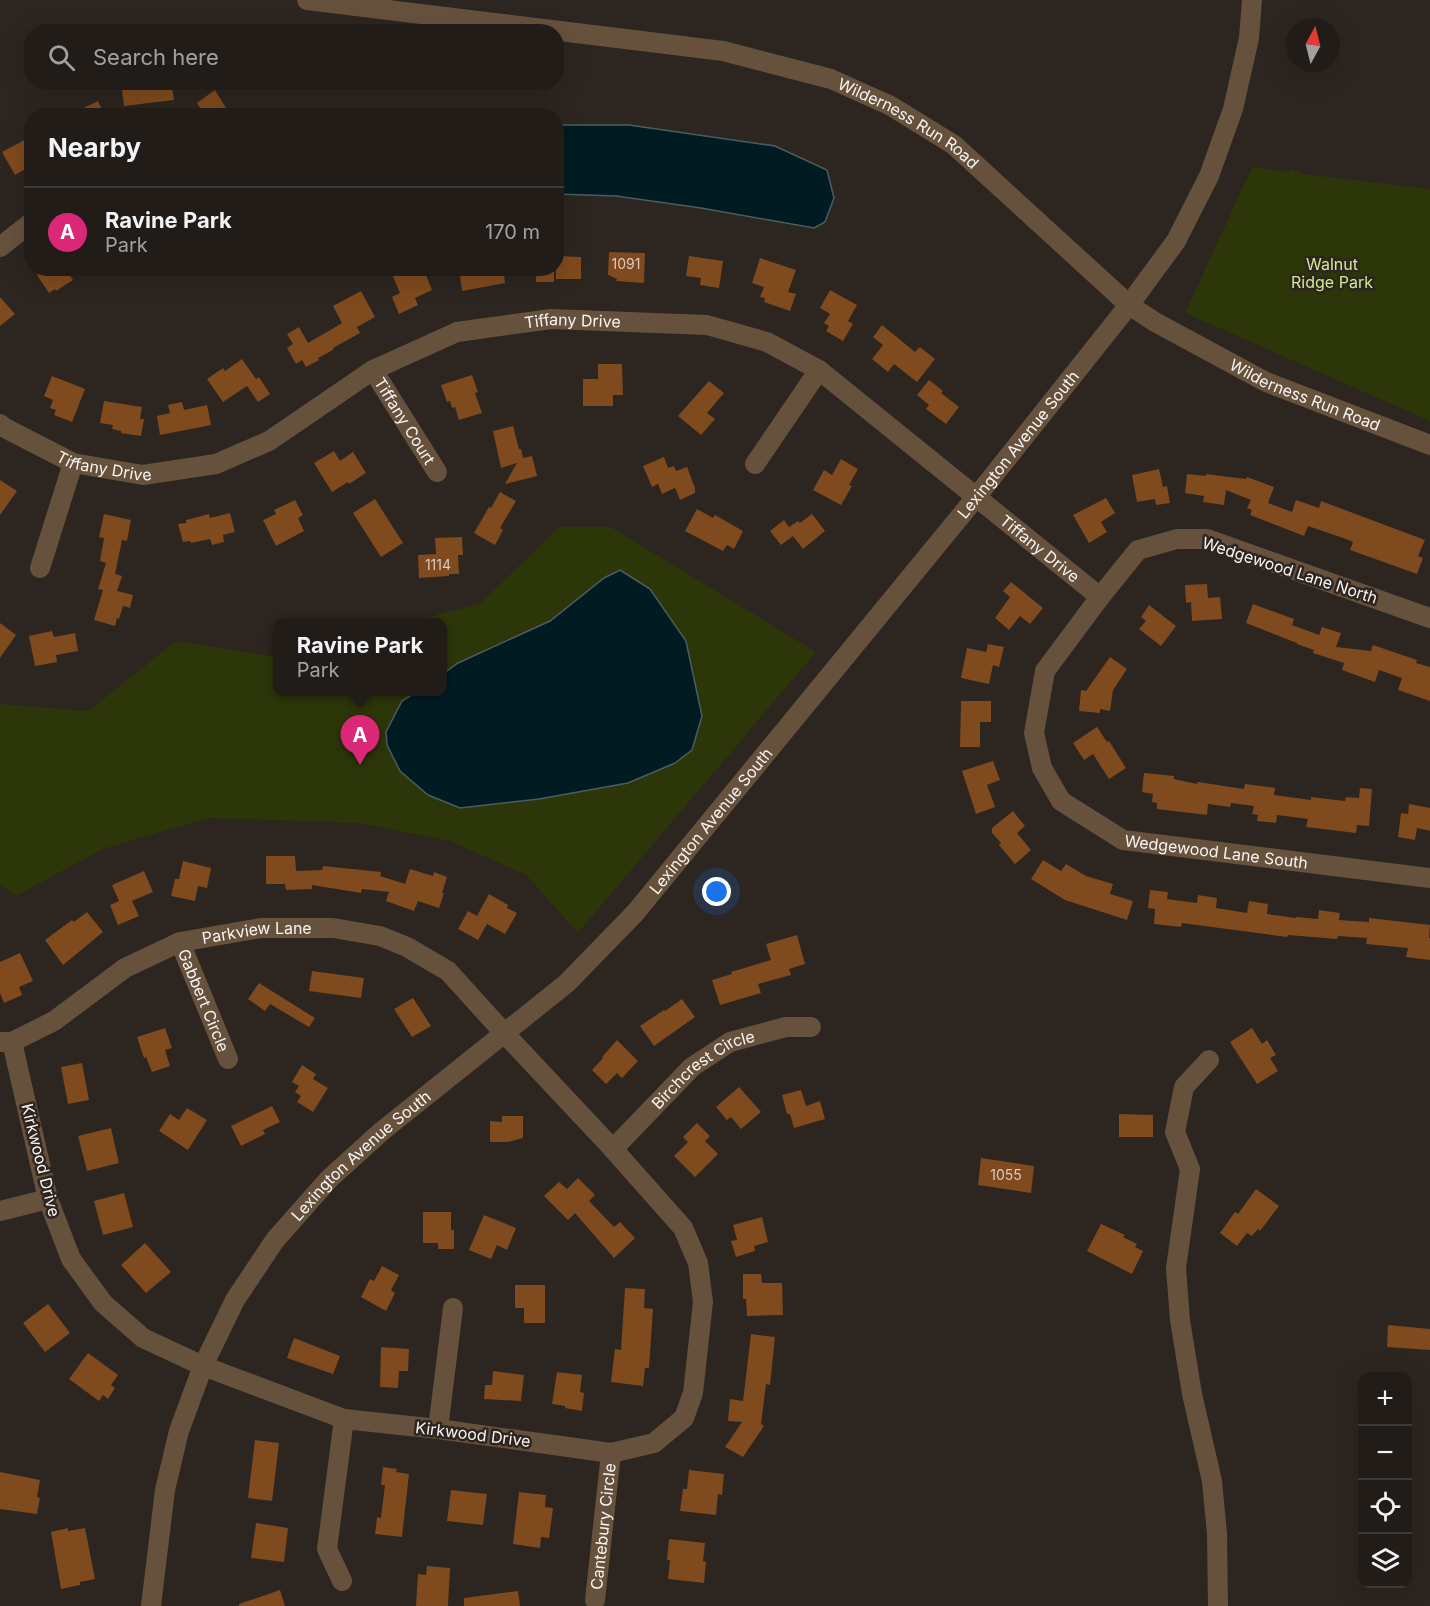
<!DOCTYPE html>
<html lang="en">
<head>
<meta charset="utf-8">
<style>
	body { margin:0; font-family:Inter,sans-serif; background:#292521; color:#f1f3f6 }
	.controls { position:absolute; right:18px; bottom:18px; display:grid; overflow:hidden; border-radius:12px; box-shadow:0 6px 24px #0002 }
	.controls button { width:54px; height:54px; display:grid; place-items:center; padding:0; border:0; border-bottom:2px solid #3e3a37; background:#211c18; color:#f1f3f6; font:30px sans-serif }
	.compass { position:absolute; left:1286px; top:18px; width:54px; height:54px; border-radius:50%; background:#211c18; box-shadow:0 6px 24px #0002; rotate:7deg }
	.you { position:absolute; left:717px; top:892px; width:21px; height:21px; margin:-15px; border:4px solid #fff; border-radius:50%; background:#1a73e8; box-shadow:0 0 0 9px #1a73e833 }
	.badge { display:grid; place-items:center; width:39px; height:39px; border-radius:50%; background:#db2777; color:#fff; font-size:20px; font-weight:700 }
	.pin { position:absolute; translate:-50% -50px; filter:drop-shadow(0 2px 3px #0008) }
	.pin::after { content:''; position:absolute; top:32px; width:21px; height:18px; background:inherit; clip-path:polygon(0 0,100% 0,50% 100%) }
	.popup { position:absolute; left:273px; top:618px; width:174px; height:78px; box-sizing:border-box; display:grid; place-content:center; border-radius:12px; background:#211c18; filter:drop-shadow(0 2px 4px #0005); font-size:20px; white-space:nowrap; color:#a2a1a2 }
	.popup b { font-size:22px; color:#f1f3f6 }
	.popup::after { content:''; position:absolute; left:50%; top:100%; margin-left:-12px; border:12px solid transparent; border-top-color:#211c18 }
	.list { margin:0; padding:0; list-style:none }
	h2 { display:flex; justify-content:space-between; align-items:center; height:78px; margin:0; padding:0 24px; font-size:26px }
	h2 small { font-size:20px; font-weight:400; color:#a2a1a2 }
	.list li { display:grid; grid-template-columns:39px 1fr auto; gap:18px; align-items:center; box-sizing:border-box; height:90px; padding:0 24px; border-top:2px solid #3e3a37 }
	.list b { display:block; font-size:22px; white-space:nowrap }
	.list p { margin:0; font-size:20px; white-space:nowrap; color:#a2a1a2 }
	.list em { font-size:20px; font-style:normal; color:#a2a1a2 }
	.icon { flex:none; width:33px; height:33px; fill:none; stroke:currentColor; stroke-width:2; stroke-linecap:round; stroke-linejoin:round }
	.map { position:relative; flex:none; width:1430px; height:1606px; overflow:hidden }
	.search { position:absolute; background:#211c18; box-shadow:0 6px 24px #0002; left:24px; top:24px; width:540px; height:66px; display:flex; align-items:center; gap:15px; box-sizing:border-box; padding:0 21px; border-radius:24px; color:#a2a1a2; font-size:22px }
	.panel { position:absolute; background:#211c18; box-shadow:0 6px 24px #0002; left:24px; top:108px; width:540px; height:168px; border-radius:24px }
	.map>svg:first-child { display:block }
</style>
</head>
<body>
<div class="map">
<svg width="1430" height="1606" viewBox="0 0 1430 1606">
	<rect width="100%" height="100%" fill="#2c2520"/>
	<g fill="#2c3608">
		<path d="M1252,167L1290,172L1291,169L1303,174L1430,189V421L1185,313Z"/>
		<path d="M559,527H611L816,652L578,933L526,875L450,841L358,823L209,818L103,849L16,896L0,885V704L88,711L176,641L277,657L278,692H442V622H410L481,603Z"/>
	</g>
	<g fill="#001c22" stroke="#4b5d60" stroke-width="1.5">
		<path d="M557,125H629L775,146L827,170L834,198L825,222L814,228L701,208L616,196L557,194Z"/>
		<path d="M620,570L650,589L686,641L702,716L692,750L675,763L628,783L539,799L460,808L428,795L400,771L387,745L386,732L402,701L416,692H442L443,674L458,663L550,621L604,578Z"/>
	</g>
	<g fill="#7f4a1d">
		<path d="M121,82H171L174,100L124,106Z"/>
		<path d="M215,90L231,116H205L197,103Z"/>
		<path d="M98,101L105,116H67Z"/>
		<path d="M32,136V165L15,175L2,152Z"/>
		<path d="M609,252L645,253L644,283L616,281L617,279L608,275Z"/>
		<path d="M556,256L581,257V279H556Z"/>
		<path d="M689,256L723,261L719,288L700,285L701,278L686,276Z"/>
		<path d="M760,258L796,270L788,292L796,294L790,311L764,302L765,298L760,297L764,287L752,283Z"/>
		<path d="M47,268H65L73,280L56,291L55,289L49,293L37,275Z"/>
		<path d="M405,268H423L432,290L415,298L418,305L399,314L392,297L400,293L392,274Z"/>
		<path d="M459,268H503L505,283L462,291Z"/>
		<rect x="536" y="268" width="18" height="14"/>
		<path d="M830,290L857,305L848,321L853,324L843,341L826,331L829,326L824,323L830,314L820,308Z"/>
		<path d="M361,291L375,317L357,327L360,333L333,348V350L318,358L319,360L306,367L302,360L296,364L287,348L293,344L287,334L299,327L308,343L332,329L342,323L333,306Z"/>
		<path d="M0,297L15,314L0,326Z"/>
		<path d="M882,325L915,352L920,347L935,359L917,382L894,364L888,372L872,359L883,345L873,337Z"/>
		<path d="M242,359L256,379L259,377L270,394L258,402L247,386L223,402L207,379L223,368L225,371Z"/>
		<path d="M598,364H622L623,395H613V406H583V379H598Z"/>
		<path d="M472,375L478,392L475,393L482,413L459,420L455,407L452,408L450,401L447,402L441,385Z"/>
		<path d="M52,376L85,389L72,422L54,415L56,410L50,408L53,400L44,396Z"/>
		<path d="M929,380L943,391L941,393L959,407L946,424L926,409L929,405L917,395Z"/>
		<path d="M709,381L724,393L707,413L715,419L701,435L678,416Z"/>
		<path d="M104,401L142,407L140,419H144L141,436L121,433V431L112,429L113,425L100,423Z"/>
		<path d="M182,402L184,410L207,405L211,425L160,435L157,416L170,413L168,405Z"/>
		<path d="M513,426L519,449H521L523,458L532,456L537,476L505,484L517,463L501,468L493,431Z"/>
		<path d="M334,451L340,461L353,452L366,473L349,484L348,482L332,492L314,463Z"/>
		<path d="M664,457L668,468L674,466L676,471L687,467L695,488V493L680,500L675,488L662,494L658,484L652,487L643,466Z"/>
		<path d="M841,459L858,469L849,485L852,486L841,505L813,490L824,470L832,475Z"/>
		<path d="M1159,469L1163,487L1167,486L1170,503L1156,505L1155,499L1137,502L1132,475Z"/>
		<path d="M1187,474L1206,476V474L1246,479L1247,477L1274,487L1268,503L1292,512L1296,500L1319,508L1321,501L1425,540L1418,556L1423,558L1417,574L1350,550L1353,542L1346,539L1308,526L1304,536L1250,515L1252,510L1247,508L1251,500L1226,490L1224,505L1203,502L1204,496L1185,493Z"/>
		<path d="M0,480L17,491L0,515Z"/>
		<path d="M500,492L516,501L500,528L503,530L495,545L474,533L489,507L491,508Z"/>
		<path d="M1106,498L1115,513L1101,522L1107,532L1089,543L1073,515Z"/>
		<path d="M375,499L403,543L381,557L353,513Z"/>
		<path d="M295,500L303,515L298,518L304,531L276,546L263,520L276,514L274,510Z"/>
		<path d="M697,509L713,518L715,515L743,531L734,549L727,545L723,551L685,531Z"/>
		<path d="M230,513L235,532L223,535L224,542L212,545L210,539L191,543L190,541L183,542L178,524L186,523V520L209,514L210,518Z"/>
		<path d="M104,514L131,520L127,541L122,540L115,574L122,576L117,591L133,595L130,608L123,606L119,619L117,618L115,626L94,620L103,590L98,589L106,563L100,561L104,538L99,537Z"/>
		<path d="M812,514L825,531L803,549L793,536L781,545L770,531L784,520L789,527L798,521L800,523Z"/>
		<path d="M462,537L463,555H458L459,574H449V576L419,578L418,555L436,554L435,538Z"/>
		<path d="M1011,582L1043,608L1030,624L1020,616L1009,630L995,618L1010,597L1003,591Z"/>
		<path d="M1207,584L1208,598L1220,597L1222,619L1192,621L1191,602L1186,603L1185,585Z"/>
		<path d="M1253,604L1294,619L1292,625L1319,635L1322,627L1341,633L1336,647L1371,651L1373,645L1417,660L1416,663L1430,667V701L1398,690L1402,678L1379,670L1375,682L1342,670L1344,663L1313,653L1314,650L1297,644V643L1246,623Z"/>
		<path d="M1149,605L1176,626L1161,646L1139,629L1146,621L1141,617Z"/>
		<path d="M0,623L16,635L0,658Z"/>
		<path d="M52,631L54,637L75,633L78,651L56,655L57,662L35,666L29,636Z"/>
		<path d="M988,644L1004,647L999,667L993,665L989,684L961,678L967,648L986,652Z"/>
		<path d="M1110,657L1127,669L1113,690L1110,711L1100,709V713L1079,711L1081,690L1086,691Z"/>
		<path d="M961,701H991V722H980V747H960Z"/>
		<path d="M1097,727L1107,742L1109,741L1126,768L1109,779L1093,754L1084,760L1073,743Z"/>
		<path d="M993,761L1000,780L987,785L995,807L976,814L962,771Z"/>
		<path d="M1144,773L1174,776V779L1197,784L1198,782L1244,789L1245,784L1275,788L1274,795L1311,800V797L1345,801L1346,797L1359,798L1360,788L1372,789L1369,826L1357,825L1356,833L1306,827L1308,819L1277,815L1276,823L1257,821L1258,815L1252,814L1254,806L1231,803L1230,807L1208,804L1207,815L1157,809V803L1152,802L1153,794L1142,792Z"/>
		<path d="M1409,804L1430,808V831L1417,828L1415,840L1398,837L1401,813L1408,814Z"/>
		<path d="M1013,811L1025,826L1017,833L1031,850L1015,864L999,845L1001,843L992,833V828Z"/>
		<path d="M266,856H295L296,871L322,870L323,866L381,872L380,876L405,884L410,869L433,876L434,872L447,877L442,893H444L439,908L418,901L414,911L386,901L389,892L362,889L361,893L312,885V889L286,890L285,884H266Z"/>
		<path d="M1043,860L1061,871L1066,864L1086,876L1113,884L1110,894L1133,901L1127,920L1065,900L1031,879Z"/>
		<path d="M183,861L211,868L207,888L198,886L195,901L171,896L175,879H179Z"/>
		<path d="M144,871L153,892L132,901L139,916L118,925L110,905L119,901L112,885Z"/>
		<path d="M1150,890L1168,892L1167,899L1197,903L1198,895L1217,898L1216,908L1247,913L1249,901L1268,904L1267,914L1296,918V917L1318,919L1319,910L1340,913L1339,920L1369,922V918L1430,925L1429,938H1430V960L1406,957L1408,948L1366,944L1367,938L1338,936L1337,939L1288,935L1287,937L1182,923L1181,927L1154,924L1155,909L1148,908Z"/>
		<path d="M489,894L508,905L507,908L517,913L505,934L487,924L478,940L458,929L468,911L477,916Z"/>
		<path d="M87,912L103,932L63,965L45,940L72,920L74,922Z"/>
		<path d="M797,935L805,964L789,969L791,975L758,984L761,993L720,1005L712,980L732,974L731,972L771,960L766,944Z"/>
		<path d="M20,953L33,981L19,987L22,995L4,1003L0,993V962Z"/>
		<path d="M312,971L364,978L361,998L309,991Z"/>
		<path d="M259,983L315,1018L309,1027L270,1004L265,1011L248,999Z"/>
		<path d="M413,998L431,1026L412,1037L394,1009Z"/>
		<path d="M682,999L695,1017L654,1046L640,1026L664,1010L665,1011Z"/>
		<path d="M165,1028L172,1048L165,1050L170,1066L152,1072L146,1057L144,1058L137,1037Z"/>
		<path d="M1252,1028L1262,1044L1267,1040L1276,1055L1270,1058L1278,1071L1257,1084L1230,1042Z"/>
		<path d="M617,1040L638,1061L622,1078L617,1073L606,1084L592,1070L603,1058L602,1057Z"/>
		<path d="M82,1063L89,1100L68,1104L61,1067Z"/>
		<path d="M302,1065L316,1074L313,1079L328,1088L313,1112L297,1102L301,1096L295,1092L299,1086L292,1082Z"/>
		<path d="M739,1087L761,1112L741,1129L731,1117L727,1120L716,1107Z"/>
		<path d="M801,1090L806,1106L820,1101L825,1119L794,1128L790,1114H787L782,1095Z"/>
		<path d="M272,1106L280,1122L263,1130L265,1134L241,1146L231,1126Z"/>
		<path d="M187,1108L207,1120L188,1150L159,1131L170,1114L179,1120Z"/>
		<path d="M1119,1114L1153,1115V1137H1119Z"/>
		<path d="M502,1116H523V1138L508,1142H490V1121L502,1122Z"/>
		<path d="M697,1123L710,1136L705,1141L718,1154L695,1177L674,1156L688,1142L683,1137Z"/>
		<path d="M111,1128L119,1163L87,1171L78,1136Z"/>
		<path d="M981,1158L1034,1166L1031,1193L978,1185Z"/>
		<path d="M578,1178L595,1195L589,1201L614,1227L620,1222L635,1238L614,1258L575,1213L568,1220L544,1196L559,1182L567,1189Z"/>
		<path d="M1256,1189L1279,1206L1260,1231L1258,1229L1252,1236L1247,1233L1237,1246L1220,1233L1235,1212L1238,1214Z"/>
		<path d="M124,1193L133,1227L103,1235L94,1201Z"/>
		<path d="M423,1212H451V1230H454V1249H438V1243H423Z"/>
		<path d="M484,1215L516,1228L507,1250L497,1245L491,1259L469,1250Z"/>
		<path d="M762,1217L768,1242L754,1246L755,1251L736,1257L731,1241L737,1240L733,1225Z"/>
		<path d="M1101,1224L1125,1235L1123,1237L1137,1244L1135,1247L1143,1251L1132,1274L1087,1251Z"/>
		<path d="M145,1243L171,1272L146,1293L121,1265Z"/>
		<path d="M382,1266L399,1275L391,1290L395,1293L386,1311L361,1297L370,1279L374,1281Z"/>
		<path d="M743,1274H761L762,1283H782L783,1315L747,1316L746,1299H743Z"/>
		<path d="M515,1285H545V1323H524V1308H515Z"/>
		<path d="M625,1288L645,1289L644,1308L653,1309L649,1368H645L643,1386L611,1382L615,1349L621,1350Z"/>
		<path d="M48,1304L70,1333L45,1352L23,1323Z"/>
		<path d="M1388,1325L1430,1329V1350L1387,1347Z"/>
		<path d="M751,1334L775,1337L770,1385L766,1384L761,1424L764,1426L743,1457L725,1447L742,1422L728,1421L730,1399L743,1401Z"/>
		<path d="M294,1338L340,1356L333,1374L287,1358Z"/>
		<path d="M381,1347L409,1349L408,1371H399L398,1388L380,1387Z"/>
		<path d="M88,1353L118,1375L111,1385L115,1388L108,1399L103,1395L99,1401L69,1379Z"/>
		<path d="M493,1371L524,1375L521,1401L484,1399L485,1385H492Z"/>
		<path d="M557,1372L582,1375L580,1392L584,1393L582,1411L565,1408V1406L552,1404Z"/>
		<path d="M255,1440L279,1443L272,1501L248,1498Z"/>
		<path d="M383,1467L397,1469L396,1472L409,1474L402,1537L375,1534L377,1517L381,1518L385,1485H381Z"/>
		<path d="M689,1470L724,1474L722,1495L718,1494L716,1515L680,1511L683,1489H687Z"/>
		<path d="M0,1472L40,1480L37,1497L40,1498L37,1514L0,1509Z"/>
		<path d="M451,1490L487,1494L483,1525L447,1521Z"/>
		<path d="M519,1492L546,1495L545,1507L553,1508L549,1538L541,1537L540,1548L513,1544Z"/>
		<path d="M256,1523L288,1528L284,1562L251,1558Z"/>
		<path d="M68,1528V1531L85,1528L95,1579L80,1582V1585L61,1589L51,1532Z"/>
		<path d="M669,1539L705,1543L703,1561L706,1562L704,1583L668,1579L670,1560H667Z"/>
		<path d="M427,1566L450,1568L448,1606H416L418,1574L426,1575Z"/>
		<path d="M280,1590L285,1606H239V1604Z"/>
		<path d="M518,1591L520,1606H464V1598Z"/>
	</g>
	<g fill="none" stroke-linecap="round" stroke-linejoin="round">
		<g stroke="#66513d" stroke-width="20">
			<path id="s1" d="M307,0L723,51L831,79L891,106L954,145L1129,305L1155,322L1266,382L1430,445"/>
			<path d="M0,247L32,222"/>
			<path id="s2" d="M373,370L437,472"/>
			<path id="s3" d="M0,424L5,428L73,463L143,475L216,464L269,441L373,370L457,332L551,319L707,325L767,342L819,370L1100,597"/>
			<path d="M755,464L819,370"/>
			<path d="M40,568L73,463"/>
			<path id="s4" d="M1430,618L1207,539H1177L1138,550L1100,597L1045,671L1034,733L1042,768L1061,801L1123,840L1430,878"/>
			<path id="s5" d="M180,942L228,1059"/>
			<path id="s6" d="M0,1042H12L54,1021L125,968L180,942L261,928H333L380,936L407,947L448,971L505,1034L613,1149L683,1228L698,1263L703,1302L693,1393L684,1418L654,1443L611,1453L438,1429L344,1419L203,1366L143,1338L103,1303L71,1259L48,1199L12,1042"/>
			<path d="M1209,1060L1184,1087L1175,1132L1190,1169L1176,1268L1180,1320L1192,1394L1212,1481L1217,1534L1218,1606"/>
			<path id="s7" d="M613,1149L692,1067L730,1042L786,1027H811"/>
			<path d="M0,1211L48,1199"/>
			<path d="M438,1429L453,1308"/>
			<path d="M342,1581L327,1549L344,1419"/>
			<path id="s8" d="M595,1600L611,1453"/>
			<path id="s9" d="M151,1606L165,1490L179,1431L203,1366L235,1300L275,1240L329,1179L382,1131L567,983L635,913L977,496L1129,305L1176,241L1209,176L1233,109L1249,38L1252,0"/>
		</g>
	</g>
	<g text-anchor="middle" stroke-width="5" stroke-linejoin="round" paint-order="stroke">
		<g font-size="14" fill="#dacabc">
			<text x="626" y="269">1091</text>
			<text x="438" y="570">1114</text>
			<text x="1006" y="1180">1055</text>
		</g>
		<g font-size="16" fill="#f9f4f1" stroke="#2c2520">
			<text dy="6" stroke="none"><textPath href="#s1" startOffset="620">Wilderness Run Road</textPath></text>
			<text dy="6" stroke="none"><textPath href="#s3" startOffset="620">Tiffany Drive</textPath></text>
			<text dy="6" stroke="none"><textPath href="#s1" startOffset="1106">Wilderness Run Road</textPath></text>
			<text dy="6" stroke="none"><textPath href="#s2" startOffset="60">Tiffany Court</textPath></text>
			<text dy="6" stroke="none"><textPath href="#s9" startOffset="1485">Lexington Avenue South</textPath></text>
			<text dy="6" stroke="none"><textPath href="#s3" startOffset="114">Tiffany Drive</textPath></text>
			<text dy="6" stroke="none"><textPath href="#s3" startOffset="1160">Tiffany Drive</textPath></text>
			<text transform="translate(1290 570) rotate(18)" y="6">Wedgewood Lane North</text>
			<text dy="6" stroke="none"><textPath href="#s9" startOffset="999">Lexington Avenue South</textPath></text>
			<text dy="6" stroke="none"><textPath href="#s4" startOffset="764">Wedgewood Lane South</textPath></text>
			<text dy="6" stroke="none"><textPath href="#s6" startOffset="286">Parkview Lane</textPath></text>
			<text dy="6" stroke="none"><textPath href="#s5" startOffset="63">Gabbert Circle</textPath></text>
			<text dy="6" stroke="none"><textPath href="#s7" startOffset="122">Birchcrest Circle</textPath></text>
			<text dy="6" stroke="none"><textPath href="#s9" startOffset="513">Lexington Avenue South</textPath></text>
			<text transform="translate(41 1160) rotate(76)" y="6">Kirkwood Drive</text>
			<text transform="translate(473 1434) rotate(7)" y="6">Kirkwood Drive</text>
			<text dy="6" stroke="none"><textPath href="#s8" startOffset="74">Cantebury Circle</textPath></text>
		</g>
		<g font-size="16" fill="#d1eb8c" stroke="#2c2520">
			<text x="1332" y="270">Walnut<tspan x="1332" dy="18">Ridge Park</tspan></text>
		</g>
	</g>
</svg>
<div class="controls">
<button>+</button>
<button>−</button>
<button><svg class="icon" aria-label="locate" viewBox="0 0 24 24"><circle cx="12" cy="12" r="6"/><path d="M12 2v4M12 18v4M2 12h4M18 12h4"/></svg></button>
<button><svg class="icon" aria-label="layers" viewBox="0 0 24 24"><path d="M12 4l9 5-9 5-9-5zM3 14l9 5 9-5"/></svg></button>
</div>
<svg class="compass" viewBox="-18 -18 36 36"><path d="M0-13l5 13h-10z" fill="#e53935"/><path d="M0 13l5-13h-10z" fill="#a2a1a2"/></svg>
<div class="you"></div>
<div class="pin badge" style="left:360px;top:765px">A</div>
<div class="popup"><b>Ravine Park</b>Park</div>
<div class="search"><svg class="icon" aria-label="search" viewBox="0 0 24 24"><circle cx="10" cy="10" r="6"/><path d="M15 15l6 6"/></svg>Search here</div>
<section class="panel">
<h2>Nearby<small></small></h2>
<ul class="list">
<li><span class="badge">A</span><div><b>Ravine Park</b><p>Park</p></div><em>170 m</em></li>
</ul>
</section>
</div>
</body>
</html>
